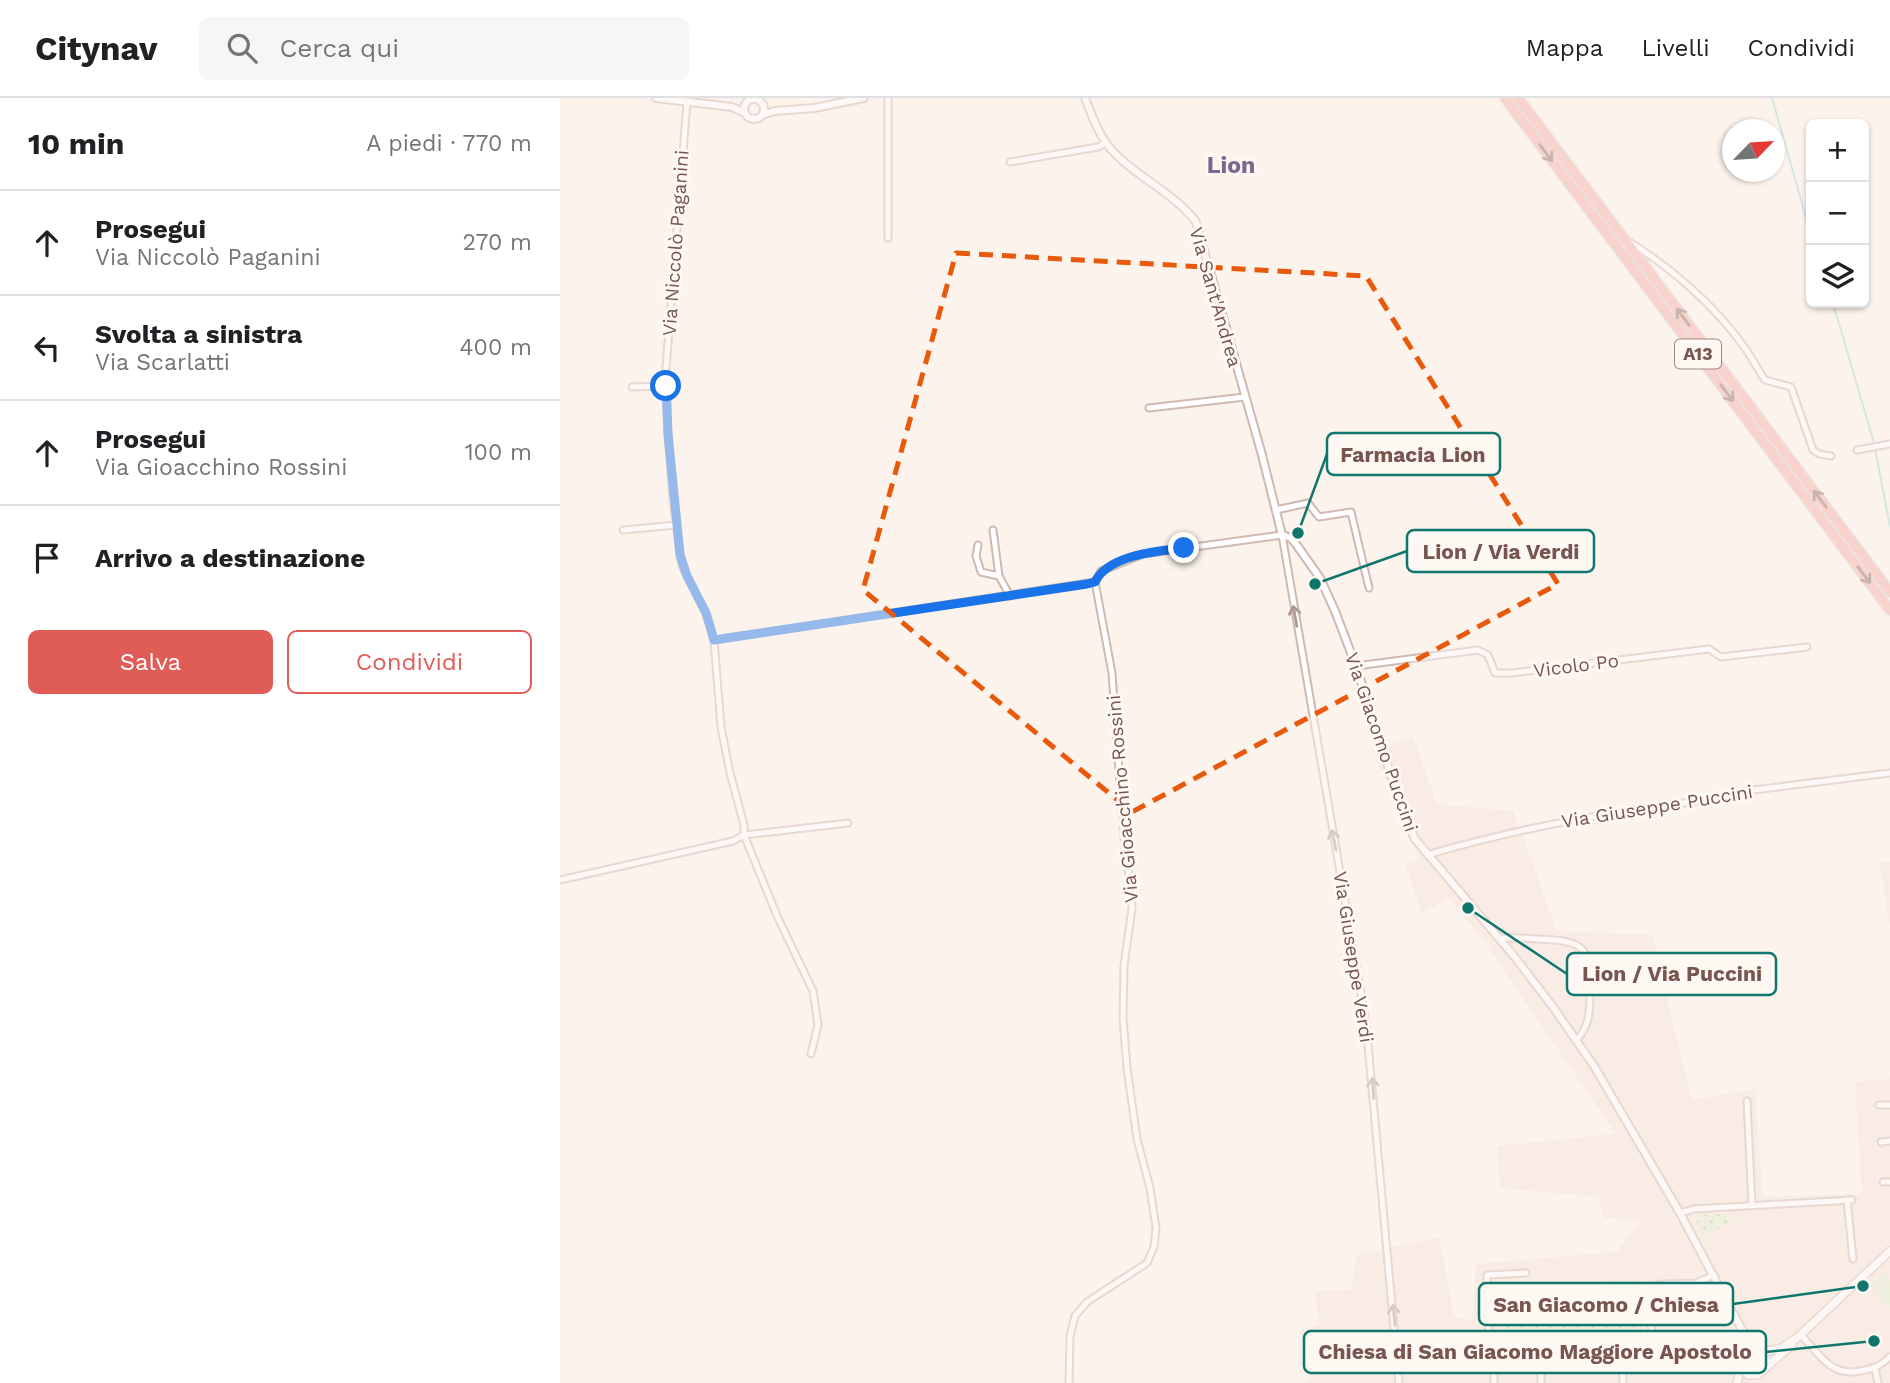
<!DOCTYPE html>
<html lang="it">
<head>
<meta charset="utf-8">
<style>
	body { margin:0; font-family:"Work Sans",sans-serif; background:#f6f6f6; color:#202124 }
	.controls { position:absolute; right:21px; top:21px; display:grid; overflow:hidden; border-radius:10px; box-shadow:0 2px 5px #0004 }
	.controls button { width:63px; height:63px; display:grid; place-items:center; padding:0; border:0; border-bottom:2px solid #e0e0e0; background:#fff; color:#202124; font:35px sans-serif }
	.compass { position:absolute; left:1162px; top:21px; width:63px; height:63px; border-radius:50%; background:#fff; box-shadow:0 2px 5px #0004; rotate:65deg }
	.stop { position:absolute; width:21px; height:21px; margin:-16px; border:5px solid #1a73e8; border-radius:50%; background:#fff }
	.stop.end { background:#1a73e8; border-color:#fff; box-shadow:0 2px 7px #0008 }
	.list { margin:0; padding:0; list-style:none }
	h2 { display:flex; justify-content:space-between; align-items:center; height:91px; margin:0; padding:0 28px; font-size:30px }
	h2 small { font-size:23px; font-weight:400; color:#757577 }
	.list li { display:grid; grid-template-columns:46px 1fr auto; gap:21px; align-items:center; box-sizing:border-box; height:105px; padding:0 28px; border-top:2px solid #e0e0e0 }
	.list b { display:block; font-size:26px; white-space:nowrap }
	.list p { margin:0; font-size:23px; white-space:nowrap; color:#757577 }
	.list em { font-size:23px; font-style:normal; color:#757577 }
	.actions { display:flex; gap:14px; padding:21px 28px }
	.actions a { flex:1; padding:16px 0; border:2px solid #e05c57; border-radius:10px; text-align:center; font-size:24px; color:#e05c57 }
	.actions .main { background:#e05c57; color:#fff }
	.icon { flex:none; width:38px; height:38px; fill:none; stroke:currentColor; stroke-width:2; stroke-linecap:round; stroke-linejoin:round }
	.map { position:relative; flex:none; width:1330px; height:1285px; overflow:hidden }
	header { display:flex; align-items:center; gap:42px; box-sizing:border-box; height:98px; padding:0 35px; background:#fff; border-bottom:2px solid #e0e0e0 }
	header strong { font-size:33px }
	nav { display:flex; gap:38px; margin-inline-start:auto; font-size:24px }
	.search { width:490px; height:63px; background:#f6f6f6; display:flex; align-items:center; gap:18px; box-sizing:border-box; padding:0 24px; border-radius:10px; color:#757577; font-size:26px }
	main { display:flex }
	aside { flex:1; background:#fff }
	.map>svg:first-child { display:block }
</style>
</head>
<body>
<header>
<strong>Citynav</strong>
<div class="search"><svg class="icon" aria-label="search" viewBox="0 0 24 24"><circle cx="10" cy="10" r="6"/><path d="M15 15l6 6"/></svg>Cerca qui</div>
<nav><a>Mappa</a><a>Livelli</a><a>Condividi</a></nav>
</header>
<main>
<aside>
<h2>10 min<small>A piedi · 770 m</small></h2>
<ul class="list">
<li><svg class="icon" aria-label="ahead" viewBox="0 0 24 24"><path d="M12 20V5M6 11l6-6 6 6"/></svg><div><b>Prosegui</b><p>Via Niccolò Paganini</p></div><em>270 m</em></li>
<li><svg class="icon" aria-label="left" viewBox="0 0 24 24"><path d="M17 20v-9H6M10 6l-5 5 5 5"/></svg><div><b>Svolta a sinistra</b><p>Via Scarlatti</p></div><em>400 m</em></li>
<li><svg class="icon" aria-label="ahead" viewBox="0 0 24 24"><path d="M12 20V5M6 11l6-6 6 6"/></svg><div><b>Prosegui</b><p>Via Gioacchino Rossini</p></div><em>100 m</em></li>
<li><svg class="icon" aria-label="arrive" viewBox="0 0 24 24"><path d="M6 21V4h12l-3 4 3 4H6"/></svg><div><b>Arrivo a destinazione</b></div></li>
</ul>
<div class="actions"><a class="main">Salva</a><a>Condividi</a></div>
</aside>
<div class="map">
<svg width="1330" height="1285" viewBox="0 0 1330 1285">
	<defs>
		<pattern id="grass-dots" width="8" height="8" patternUnits="userSpaceOnUse" patternTransform="scale(1.75)"><rect width="8" height="8" fill="#ddeaca"/><path d="M2 2h.1M6 6h.1" fill="none" stroke="#b8c0a6" stroke-width="1.8" stroke-linecap="round"/></pattern>
	</defs>
	<rect width="100%" height="100%" fill="#fcf3ec"/>
	<g fill="#f4e4db">
		<path d="M853,639L877,706L953,713L997,833L1092,837L1132,1002L1195,991L1203,1099L1302,1096L1295,984L1330,981V1285H745L749,1280L740,1232L759,1227L755,1193L792,1192L796,1157L879,1139L894,1218L912,1224L916,1166L1057,1154L1081,1122L1044,1120L1039,1099L940,1090L937,1048L1056,1036L923,842L889,800L862,815L846,767L859,761L813,653Z"/>
		<path d="M1330,764V827L1320,765Z"/>
	</g>
	<g fill="url(#grass-dots)">
		<path d="M1146,1116H1166L1173,1122L1143,1139L1136,1125L1140,1119Z"/>
		<path d="M1079,1182L1083,1253L943,1258L940,1188Z"/>
	</g>
	<path fill="#ddeaca" d="M1324,1176L1330,1183V1209L1311,1188Z"/>
	<g fill="none" stroke-linecap="round" stroke-linejoin="round">
		<g stroke="#a7d7d6" stroke-width="2">
			<path d="M1212,0L1251,137"/>
			<path d="M1273,205L1314,345L1330,429"/>
		</g>
		<defs>
			<g id="minor">
				<path d="M196,0L197,2"/>
				<path d="M188,3V0"/>
				<path d="M127,4L106,270L108,336L113,402L122,468L146,515L154,542L161,629L170,675L184,727V737L218,820L253,893L258,927L251,956"/>
				<path d="M450,64L538,49L546,45"/>
				<path d="M328,140V0"/>
				<path d="M1068,143C1112,170 1155,208 1185,250C1192,260 1198,272 1205,282L1231,289L1253,352L1259,356L1271,358"/>
				<path d="M72,289L106,288"/>
				<path d="M589,310L685,299"/>
				<path d="M1297,352L1330,346"/>
				<path d="M716,412L748,405L759,419L791,414L809,490"/>
				<path d="M63,432L116,427"/>
				<path d="M433,432L439,478L450,498"/>
				<path d="M418,447L416,458L421,474L439,478"/>
				<path d="M154,542L535,484"/>
				<path d="M796,568L918,552L928,557L935,575H952L1149,551L1161,559L1247,549"/>
				<path d="M867,757C964,728 1063,712 1163,700L1177,694L1330,675"/>
				<path d="M0,782L173,743L184,737L288,725"/>
				<path d="M940,841C951,838 966,841 978,841C1025,843 1031,848 1030,896C1030,914 1029,930 1016,942"/>
				<path d="M1187,1003L1192,1107"/>
				<path d="M1319,1007H1330"/>
				<path d="M1321,1044L1330,1043"/>
				<path d="M1323,1084H1330"/>
				<path d="M1287,1102L1293,1161"/>
				<path d="M1120,1115L1134,1111L1292,1102"/>
				<path d="M1241,1237C1259,1256 1271,1279 1300,1273C1313,1271 1320,1268 1330,1259"/>
				<path d="M1062,1266L1063,1285"/>
				<path d="M981,1270V1285"/>
				<path d="M1315,1270L1318,1285"/>
				<path d="M935,1273L929,1253L927,1177L966,1175"/>
				<path d="M509,1285L510,1238L515,1218L527,1204L587,1165L594,1149L596,1130L590,1090L577,1041L567,970L563,920L564,868L572,810L570,785L564,741L552,575L535,484L541,473L583,456L722,437L806,925L839,1285"/>
				<path d="M934,1285V1275L936,1272L1085,1263C1103,1248 1081,1209 1093,1189L1101,1186L1136,1185L1154,1177"/>
			</g>
			<g id="tertiary">
				<path d="M96,0L172,9L185,15"/>
				<path d="M525,0C531,15 536,31 546,45C569,76 612,92 636,124L702,357L722,437L731,440L736,446L760,480L775,513L796,568L842,712L855,741L954,858L993,909L1034,968L1120,1115L1181,1230L1198,1252"/>
				<circle cx="194" cy="11" r="10"/>
				<path d="M202,17L215,13L254,10L304,0"/>
				<path d="M1181,1230L1183,1258"/>
			</g>
			<g id="secondary">
				<path d="M1201,1254L1220,1251L1237,1240L1330,1153"/>
				<path d="M1181,1269L1188,1277H1197L1232,1247"/>
				<path d="M1177,1285C1182,1271 1178,1252 1198,1252C1206,1256 1208,1264 1204,1272"/>
			</g>
			<g id="motorway">
				<path d="M945,0L1330,512"/>
				<path d="M958,0L1330,494"/>
			</g>
		</defs>
		<use href="#minor" stroke="#cfb9b1" stroke-width="9"/>
		<use href="#tertiary" stroke="#cfb9b1" stroke-width="10"/>
		<use href="#secondary" stroke="#d6bcb4" stroke-width="10"/>
		<use href="#motorway" stroke="#d9d0ce" stroke-width="12"/>
		<use href="#minor" stroke="#fff" stroke-width="5"/>
		<use href="#tertiary" stroke="#fff" stroke-width="6"/>
		<use href="#secondary" stroke="#fff" stroke-width="7"/>
		<use href="#motorway" stroke="#f3aca6" stroke-width="9"/>
	</g>
	<defs><path id="oneway-shaft" d="M-6 0H5M1.5-3L5.5 0L1.5 3" fill="none" stroke-width="1.6" stroke-linecap="round" stroke-linejoin="round" transform="scale(1.75)"/></defs>
	<g stroke="#916760">
		<use href="#oneway-shaft" transform="translate(986 55) rotate(53)"/>
		<use href="#oneway-shaft" transform="translate(1123 219) rotate(-127)"/>
		<use href="#oneway-shaft" transform="translate(1167 295) rotate(53)"/>
		<use href="#oneway-shaft" transform="translate(1260 401) rotate(-127)"/>
		<use href="#oneway-shaft" transform="translate(1304 477) rotate(53)"/>
	</g>
	<g stroke="#ae9a95">
		<use href="#oneway-shaft" transform="translate(735 518) rotate(-100)"/>
		<use href="#oneway-shaft" transform="translate(774 742) rotate(-101)"/>
		<use href="#oneway-shaft" transform="translate(813 990) rotate(-94)"/>
		<use href="#oneway-shaft" transform="translate(834 1217) rotate(-96)"/>
	</g>
	<g fill="none" stroke-linecap="round" stroke-linejoin="round">
		<path stroke="#1a73e8" stroke-width="9" d="M106,288L108,336L120,457L127,478L146,515L154,542L527,486L535,484C548,457 597,453 624,450"/>
	</g>
	<path d="M0 0H1330V1285H0ZM396,155L806,178L998,486L572,714L303,492Z" fill="#fcf3ec" fill-opacity=".55" fill-rule="evenodd"/>
	<path fill="none" stroke="#e8590c" stroke-width="5" stroke-dasharray="14 9" stroke-linejoin="round" d="M396,155L806,178L998,486L572,714L303,492Z"/>
	<g text-anchor="middle" stroke-width="6" stroke-linejoin="round" paint-order="stroke">
		<rect fill="#fef8f3" stroke="#a08780" stroke-width="2" x="1115" y="241.5" width="46" height="29" rx="5"/>
		<g font-size="18" font-weight="bold" fill="#78564f">
			<text x="1138" y="262">A13</text>
		</g>
		<g font-size="19" fill="#78564f" stroke="#fef8f3">
			<text transform="translate(115 145) rotate(-86)" y="7">Via Niccolò Paganini</text>
			<text transform="translate(656 199) rotate(74)" y="7">Via Sant'Andrea</text>
			<text transform="translate(1016 567) rotate(-7)" y="7">Vicolo Po</text>
			<text transform="translate(822 644) rotate(71)" y="7">Via Giacomo Puccini</text>
			<text transform="translate(562 701) rotate(-95)" y="7">Via Gioacchino Rossini</text>
			<text transform="translate(1097 708) rotate(-9)" y="7">Via Giuseppe Puccini</text>
			<text transform="translate(794 859) rotate(81)" y="7">Via Giuseppe Verdi</text>
		</g>
		<g font-size="23" font-weight="bold" fill="#7c6792" stroke="#fef8f3">
			<text x="671" y="75">Lion</text>
		</g>
	</g>
	<path fill="none" stroke="#0f766e" stroke-width="2.5" d="M738 435L767 356M755 486L847 453M908 810L1007 876M1303 1188L1173 1206M1314 1243L1206 1254"/>
	<g fill="#0f766e" stroke="#fef8f3" stroke-width="2.5">
		<circle cx="738" cy="435" r="7"/>
		<circle cx="755" cy="486" r="7"/>
		<circle cx="908" cy="810" r="7"/>
		<circle cx="1303" cy="1188" r="7"/>
		<circle cx="1314" cy="1243" r="7"/>
	</g>
	<g fill="#fef8f3" stroke="#0f766e" stroke-width="2.5">
		<rect x="767" y="335" width="173" height="42" rx="7"/>
		<rect x="847" y="432" width="187" height="42" rx="7"/>
		<rect x="1007" y="855" width="209" height="42" rx="7"/>
		<rect x="919" y="1185" width="254" height="42" rx="7"/>
		<rect x="744" y="1233" width="462" height="42" rx="7"/>
	</g>
	<g font-size="21" text-anchor="middle" font-weight="bold" fill="#78564f">
		<text x="853" y="364">Farmacia Lion</text>
		<text x="941" y="461">Lion / Via Verdi</text>
		<text x="1112" y="883">Lion / Via Puccini</text>
		<text x="1046" y="1214">San Giacomo / Chiesa</text>
		<text x="975" y="1261">Chiesa di San Giacomo Maggiore Apostolo</text>
	</g>
</svg>
<div class="controls">
<button>+</button>
<button>−</button>
<button><svg class="icon" aria-label="layers" viewBox="0 0 24 24"><path d="M12 4l9 5-9 5-9-5zM3 14l9 5 9-5"/></svg></button>
</div>
<svg class="compass" viewBox="-18 -18 36 36"><path d="M0-13l5 13h-10z" fill="#e53935"/><path d="M0 13l5-13h-10z" fill="#757577"/></svg>
<div class="stop" style="left:106px;top:288px"></div>
<div class="stop end" style="left:624px;top:450px"></div>
</div>
</main>
</body>
</html>
